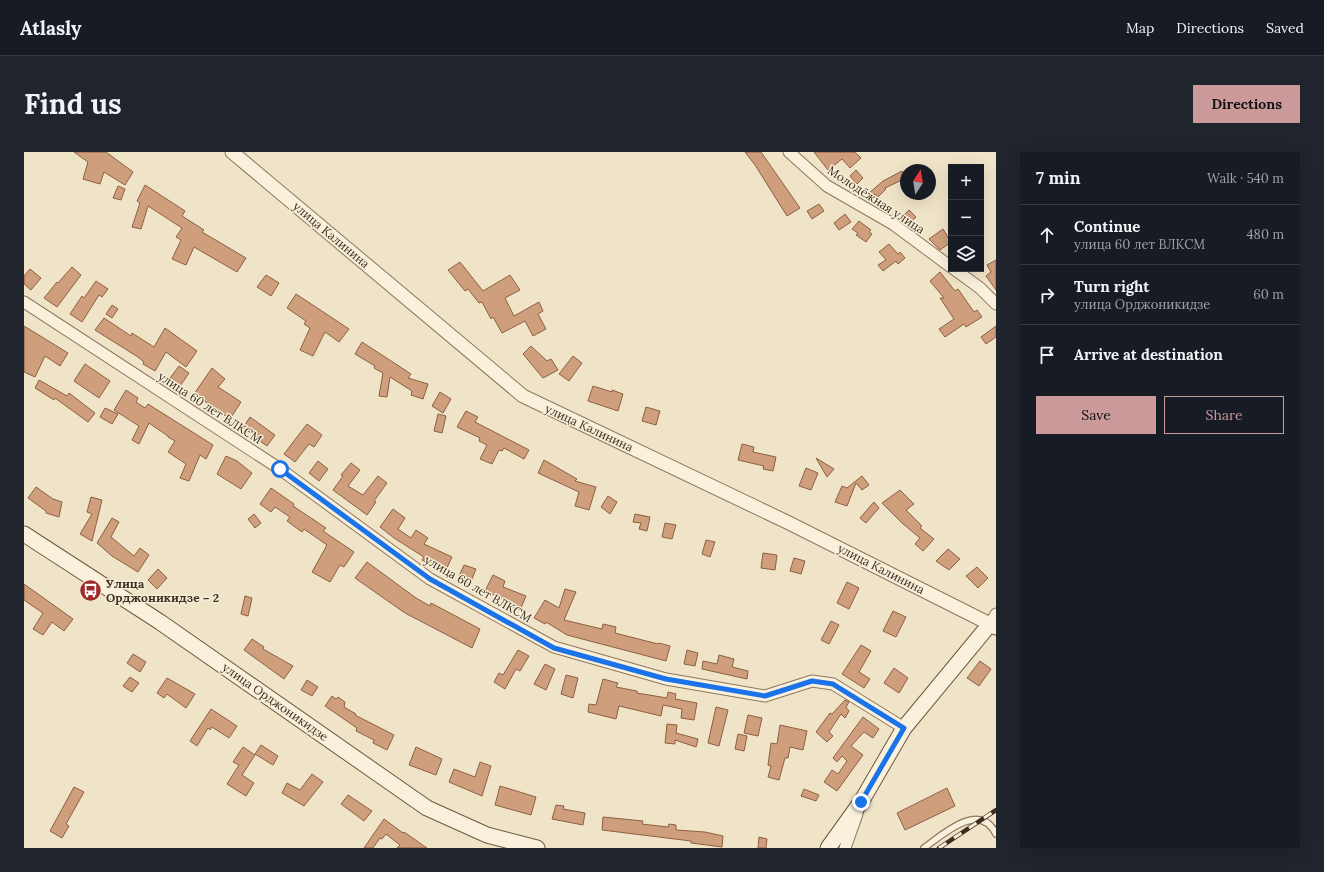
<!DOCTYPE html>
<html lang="en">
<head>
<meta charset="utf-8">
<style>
	body { margin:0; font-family:Lora,serif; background:#20242c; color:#f1f3f6 }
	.controls { position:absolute; right:12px; top:12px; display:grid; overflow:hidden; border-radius:0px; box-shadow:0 4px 16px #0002 }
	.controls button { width:36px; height:36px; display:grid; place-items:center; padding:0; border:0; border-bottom:1px solid #363941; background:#171b24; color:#f1f3f6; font:20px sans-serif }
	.compass { position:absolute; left:876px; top:12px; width:36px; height:36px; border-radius:50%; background:#171b24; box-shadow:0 4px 16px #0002; rotate:12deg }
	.stop { position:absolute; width:12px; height:12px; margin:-9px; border:3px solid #1a73e8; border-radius:50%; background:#fff }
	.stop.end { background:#1a73e8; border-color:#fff; box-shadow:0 1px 4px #0008 }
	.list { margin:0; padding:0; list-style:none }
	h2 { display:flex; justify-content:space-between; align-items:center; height:52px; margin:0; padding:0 16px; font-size:17px }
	h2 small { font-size:13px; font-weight:400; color:#9ea1a6 }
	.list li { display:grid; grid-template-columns:26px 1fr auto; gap:12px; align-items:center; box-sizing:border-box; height:60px; padding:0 16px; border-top:1px solid #363941 }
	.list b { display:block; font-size:15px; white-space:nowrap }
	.list p { margin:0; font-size:13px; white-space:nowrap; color:#9ea1a6 }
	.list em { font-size:13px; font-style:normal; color:#9ea1a6 }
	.actions { display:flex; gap:8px; padding:12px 16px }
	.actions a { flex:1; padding:9px 0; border:1px solid #cc999b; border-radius:0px; text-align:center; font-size:14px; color:#cc999b }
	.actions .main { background:#cc999b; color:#111 }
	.icon { flex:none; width:22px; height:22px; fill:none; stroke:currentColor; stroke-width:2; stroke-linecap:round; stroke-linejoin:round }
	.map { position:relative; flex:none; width:972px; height:696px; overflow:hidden; border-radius:0px }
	header { display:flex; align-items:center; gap:24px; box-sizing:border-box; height:56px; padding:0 20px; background:#171b24; border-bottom:1px solid #363941 }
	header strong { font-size:19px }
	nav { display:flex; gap:22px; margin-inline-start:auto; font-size:14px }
	.intro { display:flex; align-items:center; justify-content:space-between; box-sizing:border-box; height:96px; padding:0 24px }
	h1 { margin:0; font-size:28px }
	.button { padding:10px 18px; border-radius:0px; background:#cc999b; color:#111; font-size:14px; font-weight:700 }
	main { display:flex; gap:24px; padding:0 24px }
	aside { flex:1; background:#171b24; border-radius:0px; box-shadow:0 4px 16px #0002 }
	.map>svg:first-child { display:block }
</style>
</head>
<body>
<header>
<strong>Atlasly</strong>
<nav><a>Map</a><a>Directions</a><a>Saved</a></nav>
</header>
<div class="intro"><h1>Find us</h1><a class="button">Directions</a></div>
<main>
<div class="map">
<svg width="972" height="696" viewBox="0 0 972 696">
	<rect width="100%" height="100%" fill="#f0e4c8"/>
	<g fill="#cf9f7d" stroke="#8d5f41">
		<path d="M50,0H82L109,20L101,33L80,20L76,32L59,27L64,10Z"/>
		<path d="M721,0H737L776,56L763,64L731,13Z"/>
		<path d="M790,0H831L837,6L826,16L818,7L804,18Z"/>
		<path d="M832,18L839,26L833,32L826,24Z"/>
		<path d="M878,19L882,26L861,36L862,37L854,45L851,42L846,44L844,42L859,29Z"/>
		<path d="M121,33L161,59L158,64L180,78L178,80L222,106L213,120L170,95L162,113L148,107L157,88L152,85L158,76L124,54L117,77L108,75L116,51L113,49Z"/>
		<path d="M94,34L101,37L97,48L89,46Z"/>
		<path d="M795,52L800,59L788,67L783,59Z"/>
		<path d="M885,58L892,65L883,74L875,68Z"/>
		<path d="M821,62L827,70L815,78L810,71Z"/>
		<path d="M835,69L847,78L845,80L848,82L842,90L832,83L834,81L828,77Z"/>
		<path d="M919,77L927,90L916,98L905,87Z"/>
		<path d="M865,92L874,102L876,100L881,106L874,112L872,109L859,119L854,113L862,108L855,100Z"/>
		<path d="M972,108V138L962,124L967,120L963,113Z"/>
		<path d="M436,110L459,139L486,123L496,138L481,146L490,164L515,150L519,159L514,162L522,177L509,184L501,169L478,181L469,165L467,167L458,150L455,151L444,137L441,139L424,118Z"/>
		<path d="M48,115L57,123L33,155L20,146L33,130L34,131Z"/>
		<path d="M6,117L17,126L7,138L0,132V124Z"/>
		<path d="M916,120L931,139L934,137L950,160L953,158L958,165L942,175L940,172L921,185L915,177L930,167L916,146H920L906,129Z"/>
		<path d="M242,123L255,131L247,144L233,135Z"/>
		<path d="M72,129L84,137L78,145L75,143L58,170L46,162L58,144L60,146Z"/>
		<path d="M272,142L325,177L315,190L301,180L289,204L276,198L286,176L280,172L282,169L263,156Z"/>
		<path d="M88,153L94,157L88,166L82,162Z"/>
		<path d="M80,166L107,184L108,181L130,195L141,176L173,199L162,215L142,200L131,219L119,212L120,210L114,205L71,178Z"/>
		<path d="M0,174L44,201L36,214L21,204L11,225L0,220Z"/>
		<path d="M972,174V185L962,192L957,185Z"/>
		<path d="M338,190L387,222L384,226L404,232L399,247L387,243L388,239L366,225L363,245L355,244L359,221L350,216L351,214L331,202Z"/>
		<path d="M507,194L523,209L527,207L534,218L519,226L499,202Z"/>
		<path d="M549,204L558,211L545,229L535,222Z"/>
		<path d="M61,212L86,229L75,246L50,229Z"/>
		<path d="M155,214L165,221L156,234L146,226Z"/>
		<path d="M188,216L201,227L194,235L217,250L206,267L170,242Z"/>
		<path d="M15,228L43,244L45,241L71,261L64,270L31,246L30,248L11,236Z"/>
		<path d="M569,234L588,240V238L599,242L594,259L564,249Z"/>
		<path d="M102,238L114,246L112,250L121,256L124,252L189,293L182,307L176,303L165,329L156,326L162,312L144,300L151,289L144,285V284L125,271L115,292L108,288L115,274L90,258Z"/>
		<path d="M416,240L427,247L419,261L408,254Z"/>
		<path d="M622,255L636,259L632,273L618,269Z"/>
		<path d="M81,256L94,262L88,272L76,265Z"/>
		<path d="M442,259L454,265L451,270L505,298L500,307L480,296L478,299L475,298L468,312L456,307L463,293L455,289L456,286L433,275Z"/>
		<path d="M414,262L422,264L418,281L410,279Z"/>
		<path d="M226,265L251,283L243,294L236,289L237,287L219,276Z"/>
		<path d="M283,272L298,283L290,295L285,292L271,310L260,302Z"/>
		<path d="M718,292L730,295L729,300L752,305L749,319L739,317L740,314L714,308Z"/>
		<path d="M202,304L213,309L228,321L217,337L193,322Z"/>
		<path d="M792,306L810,317L803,325Z"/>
		<path d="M520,308L553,327L551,329L572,335L565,358L551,354L555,340L514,321Z"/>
		<path d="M294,309L304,317L295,329L285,321Z"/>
		<path d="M327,311L336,318L324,334L339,343L354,324L363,331L350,349L352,350L343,363L309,338L319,324L317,323Z"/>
		<path d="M782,316L794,321L787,338L775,334Z"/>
		<path d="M838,324L845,333L838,338L832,331L823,354L811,350L818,334L823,336Z"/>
		<path d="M12,335L29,347L38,350L35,365L22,361V359L4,346Z"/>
		<path d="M247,336L270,352L269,354L302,376L299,379L330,400L320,415L316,413L306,430L288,420L303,393L280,377L278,380L263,369L266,365L251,355L247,360L236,352Z"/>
		<path d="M876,338L890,352L882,358L898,374L896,376L910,387L899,399L891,392L896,386L878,371L858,351Z"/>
		<path d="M584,344L593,350L586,362L577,355Z"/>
		<path d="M67,345L78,348L68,389L56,382L68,362L63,360Z"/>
		<path d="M850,350L855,356L842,371L836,366Z"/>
		<path d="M369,357L381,366L374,377L387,386L392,378L404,386L400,392L428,405L421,420L398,408L400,405L370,386L356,375Z"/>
		<path d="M230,362L237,371L231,376L224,367Z"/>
		<path d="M611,362L626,365L623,379L615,377L617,371L609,370Z"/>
		<path d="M88,366L95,370L87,385L110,404L116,396L125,403L114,420L88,404L73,391Z"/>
		<path d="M641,371L652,373L648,387L638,385Z"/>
		<path d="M682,388L691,390L686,405L678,402Z"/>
		<path d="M924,397L936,407L925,418L912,409Z"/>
		<path d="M739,401L753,403L751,418L737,416Z"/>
		<path d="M770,406L781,409L777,422L766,419Z"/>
		<path d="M343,410L392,446L406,454L407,451L456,477L448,496L381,461L331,426Z"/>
		<path d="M440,413L452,417L445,434L433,429Z"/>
		<path d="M953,415L964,426L954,436L942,424Z"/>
		<path d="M134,417L143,426L133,437L124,428Z"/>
		<path d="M469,423L481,429L479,435L502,444L496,458L484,453L486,450L461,439Z"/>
		<path d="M823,430L835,436L825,457L813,451Z"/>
		<path d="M0,432L49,467L40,479L28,470L19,483L9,477L19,461L0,448Z"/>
		<path d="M541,437L552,440L540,468L578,477L579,472L592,475L591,481L634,492L635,491L646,494L642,509L543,483L522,470L521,472L510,466L521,448L535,456Z"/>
		<path d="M221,444L228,446L224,464L217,462Z"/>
		<path d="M869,459L882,465L872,485L859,479Z"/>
		<path d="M807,469L815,473L805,492L797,488Z"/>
		<path d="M228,487L240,495L239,497L269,514L260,527L220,498Z"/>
		<path d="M837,493L847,499L835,520L846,527L840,536L818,522Z"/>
		<path d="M494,498L505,504L496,519L492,517L481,537L470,530L475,521L479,523Z"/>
		<path d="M663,498L674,501L671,514L660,512Z"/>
		<path d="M109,502L122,510L116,520L103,511Z"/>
		<path d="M695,503L710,507L708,515L724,519L723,527L678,517L679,509L693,512Z"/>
		<path d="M956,509L967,517L955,534L943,526Z"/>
		<path d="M521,512L531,517L522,538L510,532Z"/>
		<path d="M870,516L884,526L875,541L860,531Z"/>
		<path d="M542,523L554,526L549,546L537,542Z"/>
		<path d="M106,525L115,531L108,540L99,534Z"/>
		<path d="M143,526L171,542L162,556L143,542L140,546L133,541Z"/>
		<path d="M579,527L594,531L592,535L613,539V541L643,546L644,540L652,542L651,547L673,551L670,568L657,566L658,557L639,553L637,564L595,554L592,567L564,560L565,552L572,553Z"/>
		<path d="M283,528L294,535L288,544L277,538Z"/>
		<path d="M308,544L312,547L314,545L321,550L320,555L332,562L331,563L370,583L363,598L349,591L350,588L332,579L333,576L301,554Z"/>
		<path d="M821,548L825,550L822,555L825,559L821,566L817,562L805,580L809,584L803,590L792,580L806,561L808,562Z"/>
		<path d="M692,555L704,558L695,594L684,591Z"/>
		<path d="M187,557L213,574L205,586L188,575L186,578L184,576L173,594L166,589Z"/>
		<path d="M724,563L738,566L734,584L720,581Z"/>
		<path d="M839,565L855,577L849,586L840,580L827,594L839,603L813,639L800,630L808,618L814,622L823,609L818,604L813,610L809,606Z"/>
		<path d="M643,572L653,573L652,581L674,587L672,595L651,588V592L641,591Z"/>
		<path d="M756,573L783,579L779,598L766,595L764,606H761L755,628L744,625L747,614L744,613L747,591L753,592Z"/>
		<path d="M714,582L723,584L720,599L711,597Z"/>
		<path d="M237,593L254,604L249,613L231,602Z"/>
		<path d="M219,595L231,603L218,623L230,631L222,644L203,632L215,613L209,610Z"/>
		<path d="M392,595L418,607L412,623L385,613Z"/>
		<path d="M456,610L467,614L458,644L425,630L430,617L451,625Z"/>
		<path d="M288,622L299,630L280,654L258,641L263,631L276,638Z"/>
		<path d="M476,634L512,645L507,663L471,653Z"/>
		<path d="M50,635L60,640L42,672L45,674L38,686L26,679Z"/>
		<path d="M923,636L931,654L881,678L873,661Z"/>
		<path d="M780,637L795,643L792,649L777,644Z"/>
		<path d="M324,643L348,659L340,669L317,652Z"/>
		<path d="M532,653L540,654L539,657L561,661L559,673L528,667Z"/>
		<path d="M579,665L619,669L618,672L644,675L645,672L652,673V678L681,680L699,684L698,695L667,691V689L578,678Z"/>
		<path d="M360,667L379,681L380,680L403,696H373L376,693L362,682L358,687L356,686L349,696H340Z"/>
		<path d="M735,685L743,687L742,696H734Z"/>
	</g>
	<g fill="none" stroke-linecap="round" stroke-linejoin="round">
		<defs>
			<path id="service" d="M900,696C918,683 956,648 972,682"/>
			<g id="minor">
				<path d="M765,0L803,34L869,72L927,115"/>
				<path d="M930,117L956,136L972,152"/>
				<path d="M0,150L256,317L406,427L530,495L642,527L741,544L788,529L809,532L880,576"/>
				<path d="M966,472L972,462"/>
				<path d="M821,696L833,662"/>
			</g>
			<path id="tertiary" d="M208,0L499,244L765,371L966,472"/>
			<g id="secondary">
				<path d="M0,382L136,470L403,656L463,683L513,696"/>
				<path d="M804,696L837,650L880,576L966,472L972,475"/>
			</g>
		</defs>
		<use href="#service" stroke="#8d765c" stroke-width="8"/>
		<use href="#minor" stroke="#8d765c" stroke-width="13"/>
		<use href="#tertiary" stroke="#8d765c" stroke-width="15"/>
		<use href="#secondary" stroke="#6f573f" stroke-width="17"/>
		<use href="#service" stroke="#faf1dc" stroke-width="5.5"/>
		<use href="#minor" stroke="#faf1dc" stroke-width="11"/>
		<use href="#tertiary" stroke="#faf1dc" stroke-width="13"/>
		<use href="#secondary" stroke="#faf1dc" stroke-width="15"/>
		<defs>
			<path id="rail" d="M915,696L972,658"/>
		</defs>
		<use href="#rail" stroke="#3d2e20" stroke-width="4.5"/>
		<use href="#rail" stroke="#f7eed8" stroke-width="3" stroke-dasharray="9" stroke-linecap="butt"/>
	</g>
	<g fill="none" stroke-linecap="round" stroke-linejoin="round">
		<path stroke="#1a73e8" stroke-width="5" d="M256,317L406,427L530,496L642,527L741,544L788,529L809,532L880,576L837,650"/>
	</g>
	<defs>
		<symbol id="bus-disc" viewBox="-11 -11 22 22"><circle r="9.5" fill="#9e2a2b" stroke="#f7eed8"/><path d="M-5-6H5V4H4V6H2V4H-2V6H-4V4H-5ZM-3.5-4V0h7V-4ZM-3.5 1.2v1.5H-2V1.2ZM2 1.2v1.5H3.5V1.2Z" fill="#fff"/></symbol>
	</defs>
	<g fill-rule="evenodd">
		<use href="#bus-disc" x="54" y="426" width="25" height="25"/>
	</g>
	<g text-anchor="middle" stroke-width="3" stroke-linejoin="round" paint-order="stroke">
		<g font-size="12" fill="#3d2e20" stroke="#f7eed8">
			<text transform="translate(852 48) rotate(33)" y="4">Молодёжная улица</text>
			<text transform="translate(307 83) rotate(40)" y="4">улица Калинина</text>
			<text transform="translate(186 256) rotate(33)" y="4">улица 60 лет ВЛКСМ</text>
			<text transform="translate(565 276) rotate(25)" y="4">улица Калинина</text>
			<text transform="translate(857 417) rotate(27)" y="4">улица Калинина</text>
			<text transform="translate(454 437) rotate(30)" y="4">улица 60 лет ВЛКСМ</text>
			<text transform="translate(251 550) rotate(35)" y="4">улица Орджоникидзе</text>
		</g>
		<g font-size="12" font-weight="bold" fill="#3d2e20" stroke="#f7eed8" text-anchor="start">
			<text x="82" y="436">Улица<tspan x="82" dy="14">Орджоникидзе – 2</tspan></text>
		</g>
	</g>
</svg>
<div class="controls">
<button>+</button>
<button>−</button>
<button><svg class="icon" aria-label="layers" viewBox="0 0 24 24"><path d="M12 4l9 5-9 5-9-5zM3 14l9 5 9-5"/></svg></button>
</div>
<svg class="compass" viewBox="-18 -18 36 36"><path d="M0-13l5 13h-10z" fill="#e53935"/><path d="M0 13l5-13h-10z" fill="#9ea1a6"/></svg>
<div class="stop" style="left:256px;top:317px"></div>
<div class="stop end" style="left:837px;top:650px"></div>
</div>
<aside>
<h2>7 min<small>Walk · 540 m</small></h2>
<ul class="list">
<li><svg class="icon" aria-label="ahead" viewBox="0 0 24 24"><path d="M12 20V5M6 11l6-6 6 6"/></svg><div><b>Continue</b><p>улица 60 лет ВЛКСМ</p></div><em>480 m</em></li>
<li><svg class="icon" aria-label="right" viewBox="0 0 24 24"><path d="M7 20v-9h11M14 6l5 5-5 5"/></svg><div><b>Turn right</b><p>улица Орджоникидзе</p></div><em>60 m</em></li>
<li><svg class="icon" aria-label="arrive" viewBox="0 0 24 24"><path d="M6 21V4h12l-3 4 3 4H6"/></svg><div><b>Arrive at destination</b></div></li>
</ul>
<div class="actions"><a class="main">Save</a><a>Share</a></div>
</aside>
</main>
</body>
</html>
